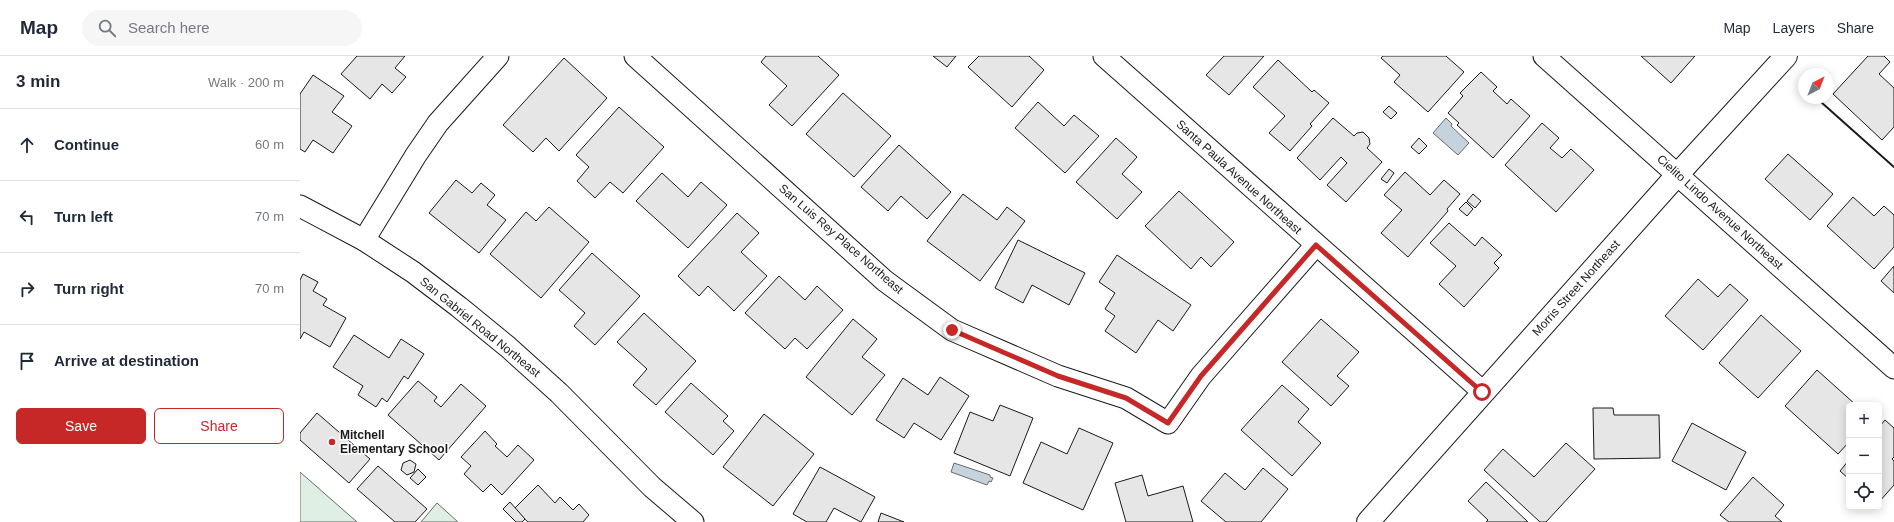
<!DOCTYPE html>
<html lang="en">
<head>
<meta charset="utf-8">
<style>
	body { margin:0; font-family:Helvetica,sans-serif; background:#f6f6f7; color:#1f2937 }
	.controls { position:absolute; right:12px; bottom:12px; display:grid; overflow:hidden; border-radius:6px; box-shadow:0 2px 10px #0003 }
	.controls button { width:36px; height:36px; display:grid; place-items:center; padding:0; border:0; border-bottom:1px solid #e0e1e3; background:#fff; color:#1f2937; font:20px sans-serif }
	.compass { position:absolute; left:1498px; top:12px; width:36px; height:36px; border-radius:50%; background:#fff; box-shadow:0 2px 10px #0003; rotate:42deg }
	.stop { position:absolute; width:12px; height:12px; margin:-9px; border:3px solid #c62828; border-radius:50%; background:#fff }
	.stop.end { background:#c62828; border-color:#fff; box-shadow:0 1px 4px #0008 }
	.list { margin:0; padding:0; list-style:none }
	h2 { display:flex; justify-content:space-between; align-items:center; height:52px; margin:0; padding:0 16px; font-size:17px }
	h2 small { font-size:13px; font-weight:400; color:#747a83 }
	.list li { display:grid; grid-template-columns:26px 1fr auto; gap:12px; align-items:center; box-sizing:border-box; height:72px; padding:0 16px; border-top:1px solid #e0e1e3 }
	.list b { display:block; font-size:15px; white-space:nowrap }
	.list em { font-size:13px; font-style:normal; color:#747a83 }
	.actions { display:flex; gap:8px; padding:12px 16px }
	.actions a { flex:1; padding:9px 0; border:1px solid #c62828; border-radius:6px; text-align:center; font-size:14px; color:#c62828 }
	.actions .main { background:#c62828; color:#fff }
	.icon { flex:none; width:22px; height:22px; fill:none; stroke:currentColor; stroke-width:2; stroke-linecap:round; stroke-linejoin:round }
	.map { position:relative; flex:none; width:1594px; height:466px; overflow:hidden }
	header { display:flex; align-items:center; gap:24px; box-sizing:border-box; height:56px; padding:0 20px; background:#fff; border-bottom:1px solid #e0e1e3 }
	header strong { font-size:19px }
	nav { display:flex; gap:22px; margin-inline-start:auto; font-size:14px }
	.search { width:280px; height:36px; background:#f6f6f7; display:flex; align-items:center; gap:10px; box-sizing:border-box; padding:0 14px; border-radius:22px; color:#747a83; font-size:15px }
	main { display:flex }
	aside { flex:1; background:#fff }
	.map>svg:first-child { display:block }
</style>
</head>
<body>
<header>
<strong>Map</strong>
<div class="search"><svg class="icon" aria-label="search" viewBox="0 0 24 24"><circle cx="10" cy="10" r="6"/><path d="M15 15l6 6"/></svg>Search here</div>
<nav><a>Map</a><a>Layers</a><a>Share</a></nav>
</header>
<main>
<aside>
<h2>3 min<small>Walk · 200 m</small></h2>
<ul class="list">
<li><svg class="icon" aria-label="ahead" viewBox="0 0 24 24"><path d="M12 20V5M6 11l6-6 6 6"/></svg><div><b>Continue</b></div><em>60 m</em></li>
<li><svg class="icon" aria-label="left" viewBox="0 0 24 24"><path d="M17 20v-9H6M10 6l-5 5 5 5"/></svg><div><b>Turn left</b></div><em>70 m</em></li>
<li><svg class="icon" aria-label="right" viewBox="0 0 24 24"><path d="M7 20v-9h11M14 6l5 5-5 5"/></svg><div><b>Turn right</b></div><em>70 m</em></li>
<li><svg class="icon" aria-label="arrive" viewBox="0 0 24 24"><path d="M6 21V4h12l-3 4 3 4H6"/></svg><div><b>Arrive at destination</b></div></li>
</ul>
<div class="actions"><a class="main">Save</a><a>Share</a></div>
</aside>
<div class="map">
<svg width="1594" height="466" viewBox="0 0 1594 466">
	<rect width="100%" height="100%" fill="#fff"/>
	<g fill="#e0efe3" stroke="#6a6a6a">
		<path d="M0,416L57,466H0Z"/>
		<path d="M137,447L158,466H121Z"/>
	</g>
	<g fill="#c6d2dc" stroke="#6a6a6a">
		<path d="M1146,62L1152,68L1151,70L1169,87L1158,99L1133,77Z"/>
		<path d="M654,407L690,419V421L693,422L691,426L689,425L687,429L651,416Z"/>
	</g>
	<g fill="#e6e6e6" stroke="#1a1a1a">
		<path d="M57,0H105L95,12L106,21L92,37L82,28L70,43L41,18Z"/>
		<path d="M466,0H518L539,19L492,70L469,49L487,30L461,6Z"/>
		<path d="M633,0H656L647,11Z"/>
		<path d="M679,0H729L744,14L712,51L668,11Z"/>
		<path d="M924,0H964L929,39L906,19Z"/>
		<path d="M1083,0H1146L1164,16L1128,56L1094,26L1100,19L1081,2Z"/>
		<path d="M1341,0H1395L1371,27Z"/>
		<path d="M1568,0H1584L1590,6L1579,18L1594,32V71L1582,84L1533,38Z"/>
		<path d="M264,2L307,42L259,95L246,82L233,96L203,69Z"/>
		<path d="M978,4L1012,36L1014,34L1029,47L1010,68L1012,70L990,95L969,77L985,60L953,31Z"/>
		<path d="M1181,16L1197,31L1193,35L1207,48L1211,43L1230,60L1193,102L1157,69L1159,67L1148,57L1163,40L1160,37Z"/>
		<path d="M13,19L44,40L32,56L52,70L33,97L13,84L5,96L0,93V38Z"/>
		<path d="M543,37L591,80L554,121L506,78Z"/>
		<path d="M738,46L764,70L774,59L799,80L765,117L715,72Z"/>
		<path d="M1089,50L1097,57L1091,63L1083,56Z"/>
		<path d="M319,51L364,91L323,137L310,126L295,142L277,125L289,111L276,99Z"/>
		<path d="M1033,62L1054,80L1057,77L1063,76L1069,82L1070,88L1067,92L1082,106L1046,146L1027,129L1047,107L1041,101L1020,124L997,102Z"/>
		<path d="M1242,67L1259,82L1250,92L1262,102L1271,93L1294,114L1256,156L1205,109Z"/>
		<path d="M816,82L837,101L822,118L842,136L817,163L776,126Z"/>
		<path d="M1119,82L1127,90L1119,98L1111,91Z"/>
		<path d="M599,89L651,136L627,163L601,140L588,155L561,131Z"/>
		<path d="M1488,98L1533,138L1510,164L1465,123Z"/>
		<path d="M1089,113L1094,117L1087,127L1081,123Z"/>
		<path d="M1105,116L1130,139L1144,124L1160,138L1147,153L1148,155L1108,201L1081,177L1102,154L1084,139Z"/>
		<path d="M362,117L388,141L401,126L427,149L388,192L336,145Z"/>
		<path d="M156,124L172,137L181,127L195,139L187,149L206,164L179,197L129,157Z"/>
		<path d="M879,135L934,186L911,211L901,201L891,213L845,170Z"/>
		<path d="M663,138L697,164L707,151L725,165L680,225L627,185Z"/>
		<path d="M1173,138L1181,145L1175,152L1167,145Z"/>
		<path d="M1553,141L1574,160L1584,150L1594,159V191L1574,213L1527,170Z"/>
		<path d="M1166,146L1173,153L1167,160L1159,153Z"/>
		<path d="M249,151L289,186L241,242L190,198L226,156L236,165Z"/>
		<path d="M437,157L459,177L441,196L467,220L434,255L408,230L399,240L378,220Z"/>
		<path d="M1149,167L1175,190L1182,181L1202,199L1194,207L1199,212L1164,251L1139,228L1156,210L1130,187Z"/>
		<path d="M718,184L785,217L769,249L732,229L723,247L695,232Z"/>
		<path d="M292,197L340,240L295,289L274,270L285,257L259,234Z"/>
		<path d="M817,199L891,249L873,275L858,264L836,297L805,275L815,260L805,253L815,237L799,226Z"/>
		<path d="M1594,210V237L1581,225Z"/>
		<path d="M3,218L18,226L13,235L27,243L23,249L46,262L30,291L4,276L0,283V224Z"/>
		<path d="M479,220L505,244L517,230L543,254L507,293L495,282L485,293L445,257Z"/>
		<path d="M1398,223L1418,241L1430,228L1448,244L1403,294L1365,260Z"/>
		<path d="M344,257L396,305L356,349L333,329L347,313L317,286Z"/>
		<path d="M1461,259L1501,295L1458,342L1419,307Z"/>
		<path d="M553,263L577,283L562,301L585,319L552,359L506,321Z"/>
		<path d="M1021,263L1059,296L1037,320L1049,330L1031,350L982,306Z"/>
		<path d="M54,279L89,302L101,283L124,298L108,323L104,320L87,346L82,342L76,351L58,339L63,330L33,311Z"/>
		<path d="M1517,314L1556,349H1549V386L1538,398L1485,350Z"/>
		<path d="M640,321L669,340L641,384L614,367L604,382L576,364L603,322L628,339Z"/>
		<path d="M118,325L137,341L134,345L141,351L161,328L186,350L139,404L88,359Z"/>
		<path d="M391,327L428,360L423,365L434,375L413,399L365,356Z"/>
		<path d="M982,329L1009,353L998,366L1021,387L992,420L941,374Z"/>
		<path d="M700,349L733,362L710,420L654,397L670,356L693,365Z"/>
		<path d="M1293,352H1313L1314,359H1359L1360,402L1294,403Z"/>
		<path d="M17,357L70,403L49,427L0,384V377Z"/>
		<path d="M464,358L514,398L473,450L423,411Z"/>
		<path d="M1585,364L1594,372V401L1592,403L1594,405V429L1579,446V371Z"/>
		<path d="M1392,367L1446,396L1426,434L1372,405Z"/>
		<path d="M779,372L813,387L783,454L723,427L741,386L767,398Z"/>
		<path d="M185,375L197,388L195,390L207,401L218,389L234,404L202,439L191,428L183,436L164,418L171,410L161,401Z"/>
		<path d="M1266,387L1295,413L1246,466H1240L1184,414L1203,393L1234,421Z"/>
		<path d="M110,404L116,408L114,416L107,419L101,414L103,407Z"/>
		<path d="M1549,404V423L1540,415Z"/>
		<path d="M78,410L127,453L115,466H95L57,433Z"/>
		<path d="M520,411L575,441L561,466L534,452L526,466H507L493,458Z"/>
		<path d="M963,412L988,433L961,466H926L901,445L925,417L945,434Z"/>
		<path d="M118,413L126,421L118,429L110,422Z"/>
		<path d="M842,419L848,440L883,430L893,466H826L815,427Z"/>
		<path d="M1453,421L1484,449L1475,460L1482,466H1429L1420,459Z"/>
		<path d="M1186,426L1228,466H1186L1188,464L1168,445Z"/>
		<path d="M238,429L255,447L260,441L273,454L279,448L289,459L283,466H228L214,453Z"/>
		<path d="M210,446L225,463L222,466H216L203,453Z"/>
		<path d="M581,457L604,466H578Z"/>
	</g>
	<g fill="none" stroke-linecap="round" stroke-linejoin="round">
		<defs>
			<g id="street">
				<path d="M335,0L585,225L652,274L758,320L826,342L868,367L901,320L1016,189"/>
				<path d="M804,0L1183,336"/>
				<path d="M1244,0L1594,312"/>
				<path d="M0,150L64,184L113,216L159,251L208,291L259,337L352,431L393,466"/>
				<path d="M64,184L116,99L138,67L198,0"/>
			</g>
			<path id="secondary" d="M1068,466L1378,118L1486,0"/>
		</defs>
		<use href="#street" stroke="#1a1a1a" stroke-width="23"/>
		<use href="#secondary" stroke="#1a1a1a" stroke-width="24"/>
		<use href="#street" stroke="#fff" stroke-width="21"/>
		<use href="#secondary" stroke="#fff" stroke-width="22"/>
		<path stroke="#1a1a1a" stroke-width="2" d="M1521,46L1594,111"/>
	</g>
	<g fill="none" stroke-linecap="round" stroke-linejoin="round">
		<path stroke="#c62828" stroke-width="5" d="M652,274L758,320L826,342L868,367L901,320L1016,189L1182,336"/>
	</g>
	<circle fill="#c62828" stroke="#fff" stroke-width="1.5" cx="32" cy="386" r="4"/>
	<g text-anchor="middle" stroke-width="3" stroke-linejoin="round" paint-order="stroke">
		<g font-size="12" fill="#1a1a1a" stroke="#fff">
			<text transform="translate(939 121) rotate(42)" y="4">Santa Paula Avenue Northeast</text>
			<text transform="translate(1420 156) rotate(42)" y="4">Cielito Lindo Avenue Northeast</text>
			<text transform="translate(541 183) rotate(41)" y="4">San Luis Rey Place Northeast</text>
			<text transform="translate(1276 232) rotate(-48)" y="4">Morris Street Northeast</text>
			<text transform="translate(180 271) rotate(39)" y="4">San Gabriel Road Northeast</text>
		</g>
		<g font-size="12" font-weight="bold" fill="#1a1a1a" stroke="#fff" text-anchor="start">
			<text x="40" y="383">Mitchell<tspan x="40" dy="14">Elementary School</tspan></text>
		</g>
	</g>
</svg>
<div class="controls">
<button>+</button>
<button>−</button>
<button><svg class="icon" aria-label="locate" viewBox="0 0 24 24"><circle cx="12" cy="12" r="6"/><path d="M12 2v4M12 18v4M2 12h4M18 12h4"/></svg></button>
</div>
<svg class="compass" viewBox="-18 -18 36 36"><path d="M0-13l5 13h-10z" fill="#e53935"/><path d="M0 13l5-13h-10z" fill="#747a83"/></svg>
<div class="stop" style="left:1182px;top:336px"></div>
<div class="stop end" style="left:652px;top:274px"></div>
</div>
</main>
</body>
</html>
